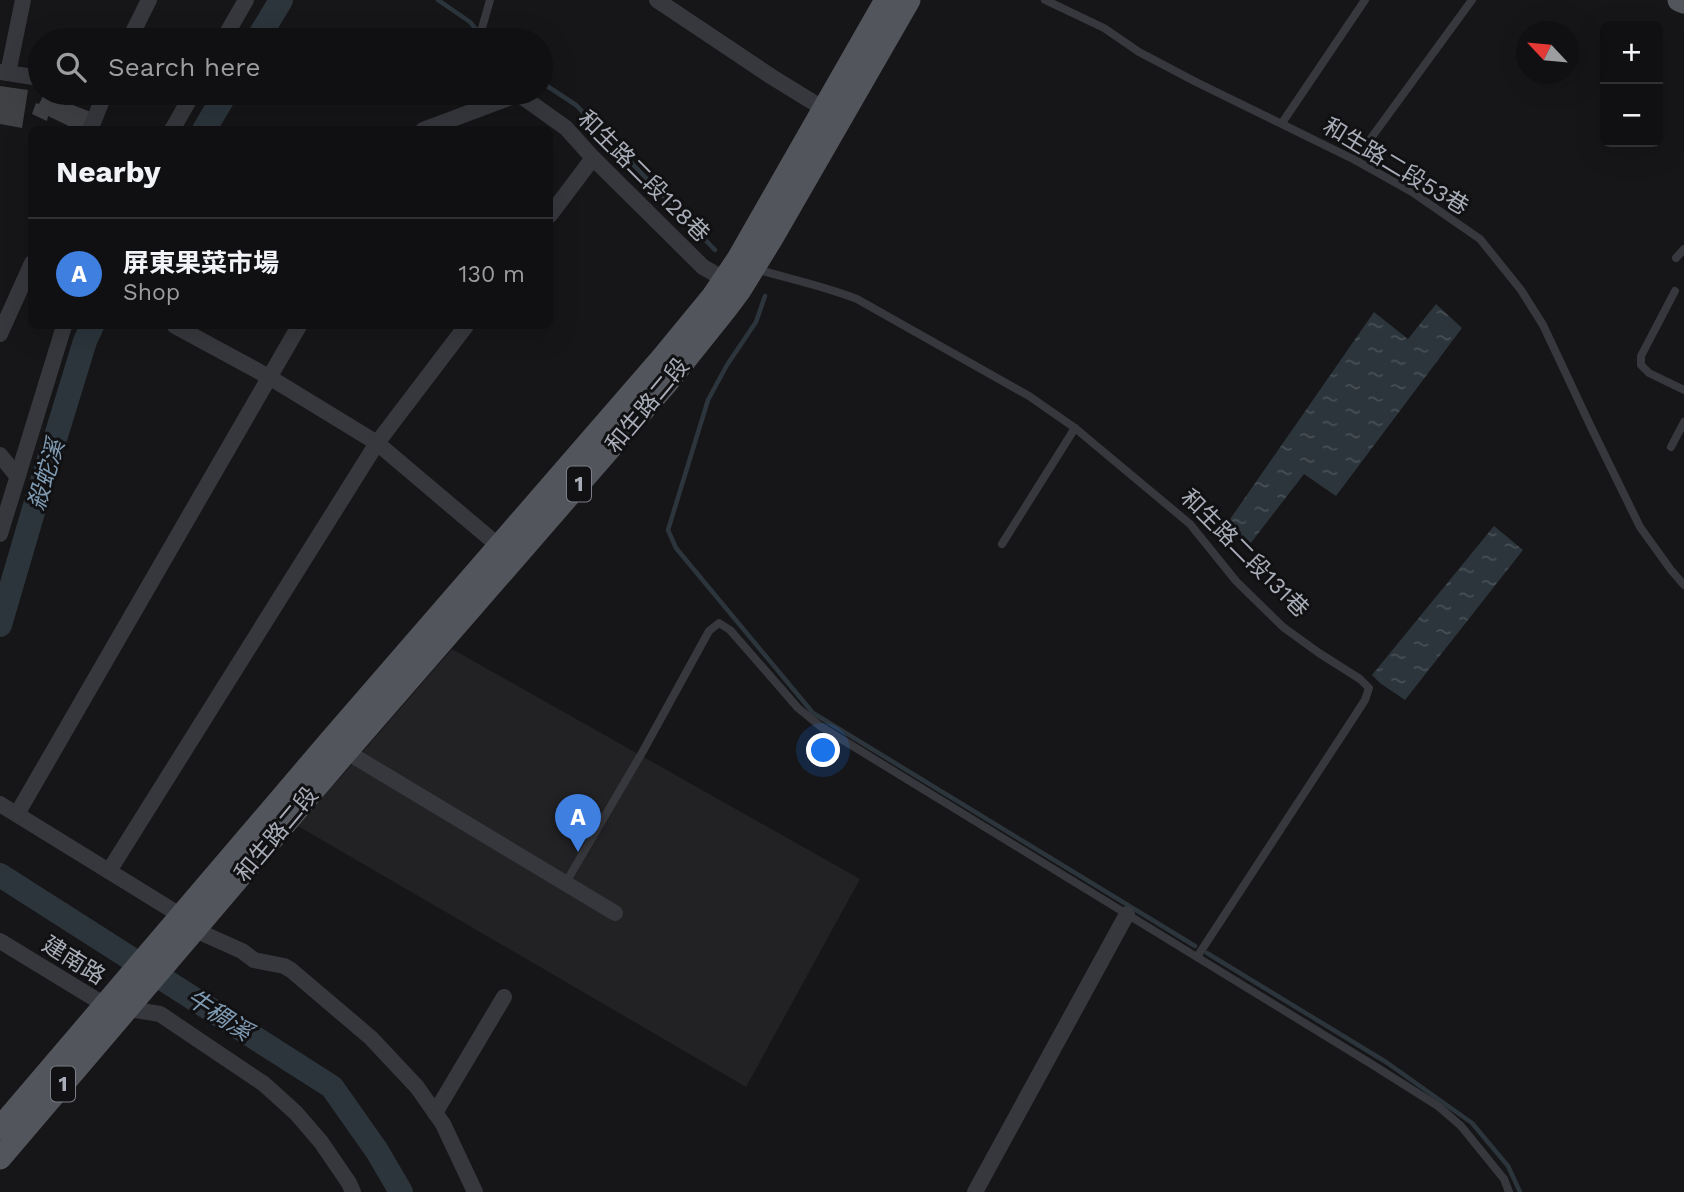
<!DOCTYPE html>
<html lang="en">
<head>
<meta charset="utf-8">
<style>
	body { margin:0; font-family:"Work Sans","Noto Sans TC",sans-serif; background:#19191b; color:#f1f3f6 }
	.controls { position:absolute; right:21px; top:21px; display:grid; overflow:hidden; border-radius:10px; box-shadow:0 7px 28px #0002 }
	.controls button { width:63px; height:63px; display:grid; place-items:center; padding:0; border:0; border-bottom:2px solid #303032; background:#101012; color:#f1f3f6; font:35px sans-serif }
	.compass { position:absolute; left:1516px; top:21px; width:63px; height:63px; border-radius:50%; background:#101012; box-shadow:0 7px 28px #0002; rotate:296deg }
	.you { position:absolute; left:824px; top:751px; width:24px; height:24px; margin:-18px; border:5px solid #fff; border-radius:50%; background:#1a73e8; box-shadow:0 0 0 10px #1a73e833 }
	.badge { display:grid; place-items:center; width:46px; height:46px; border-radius:50%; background:#f2b134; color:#fff; font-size:23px; font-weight:700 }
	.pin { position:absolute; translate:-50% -58px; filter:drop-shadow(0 2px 4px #0008) }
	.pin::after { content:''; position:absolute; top:37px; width:24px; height:21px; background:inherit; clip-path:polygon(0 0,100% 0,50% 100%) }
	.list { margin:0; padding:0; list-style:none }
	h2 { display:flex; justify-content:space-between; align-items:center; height:91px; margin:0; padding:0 28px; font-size:30px }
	h2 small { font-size:23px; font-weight:400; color:#9c9d9f }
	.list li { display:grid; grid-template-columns:46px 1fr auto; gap:21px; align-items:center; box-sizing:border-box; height:112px; padding:0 28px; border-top:2px solid #303032 }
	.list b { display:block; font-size:26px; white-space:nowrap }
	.list p { margin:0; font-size:23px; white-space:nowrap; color:#9c9d9f }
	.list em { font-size:23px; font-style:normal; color:#9c9d9f }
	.icon { flex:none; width:38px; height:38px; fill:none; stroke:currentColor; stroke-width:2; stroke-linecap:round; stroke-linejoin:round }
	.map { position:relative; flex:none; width:1684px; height:1192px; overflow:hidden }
	.search { position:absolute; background:#101012; box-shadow:0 7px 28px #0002; left:28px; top:28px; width:525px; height:77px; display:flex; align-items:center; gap:18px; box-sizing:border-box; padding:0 24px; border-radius:38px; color:#9c9d9f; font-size:26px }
	.panel { position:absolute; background:#101012; box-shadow:0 7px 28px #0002; left:28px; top:126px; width:525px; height:203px; border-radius:10px }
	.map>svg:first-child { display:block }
</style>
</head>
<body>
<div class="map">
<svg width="1684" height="1192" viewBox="0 0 1684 1192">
	<defs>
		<pattern id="water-ripples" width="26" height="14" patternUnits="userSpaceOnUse" patternTransform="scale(1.75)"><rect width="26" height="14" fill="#2c353c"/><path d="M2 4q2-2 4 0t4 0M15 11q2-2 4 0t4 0" fill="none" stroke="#485056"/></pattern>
	</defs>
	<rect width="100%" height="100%" fill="#161618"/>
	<path fill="#222225" d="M452,649L860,879L746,1087L298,826Z"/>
	<g fill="url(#water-ripples)">
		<path d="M1436,304L1462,328L1336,496L1304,474L1250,544L1226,525L1374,312L1408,339Z"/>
		<path d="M1494,526L1523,550L1405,700L1380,683L1372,675Z"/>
	</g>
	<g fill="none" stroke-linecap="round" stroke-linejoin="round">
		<g stroke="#2c353c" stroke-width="4.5">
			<path d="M438,0L470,22L485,40"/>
			<path d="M541,82L576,105L715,250"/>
			<path d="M765,296L756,322L727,365L708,400L668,530L676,548L813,713L1195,946"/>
			<path d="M1207,953L1386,1062L1472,1123L1508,1166L1520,1192"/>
		</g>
		<g stroke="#2c353c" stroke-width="24">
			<path d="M257,40L281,0"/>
			<path d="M204,130L226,93"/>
			<path d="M0,625L41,485L85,341L92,326"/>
			<path d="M0,875L332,1087L377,1151L401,1192"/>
		</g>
	</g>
	<g fill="#404145">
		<path d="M0,86L28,90L22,128L0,124Z"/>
		<path d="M44,94L91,112L84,130H77L48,116L47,121L32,114L36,103L39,104Z"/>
	</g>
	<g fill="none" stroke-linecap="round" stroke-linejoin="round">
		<g stroke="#37383d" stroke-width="8">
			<path d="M1045,0L1104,28L1139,52L1196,82L1355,160L1412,192L1480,239L1521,290L1543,325L1591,427L1640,527L1671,570L1684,585"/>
			<path d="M476,40L482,28L490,0"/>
			<path d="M1282,123L1365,0"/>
			<path d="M1355,160L1472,0"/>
			<path d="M1676,258L1684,249"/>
			<path d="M756,269C790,279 824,286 857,299L1029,396L1075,428L1190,524L1236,581L1283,627L1319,653L1360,679L1369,688L1365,700L1354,717L1197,957"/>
			<path d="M1675,291L1641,356V365L1649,373L1684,390"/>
			<path d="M1671,447L1684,422"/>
			<path d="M1002,544L1075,428"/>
			<path d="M565,884L643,751L709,631L719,623L730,630L798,708L820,726L1373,1065L1438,1106L1461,1126L1504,1179L1509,1192"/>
		</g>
		<g stroke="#37383d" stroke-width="16">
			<path d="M657,0L772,77L824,109"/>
			<path d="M129,40L149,0"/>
			<path d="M223,40L246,0"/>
			<path d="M0,72L40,78"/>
			<path d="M8,73L23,0"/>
			<path d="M517,93L566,128L593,158L703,267L731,283"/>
			<path d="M90,130L105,93"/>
			<path d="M172,130L193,93"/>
			<path d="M423,130L519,94"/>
			<path d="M550,215L593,158"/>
			<path d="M175,326L269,377L377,443L507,553"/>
			<path d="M0,334L32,263"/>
			<path d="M0,455L17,476"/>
			<path d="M0,534L64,326"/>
			<path d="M337,746L615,913"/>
			<path d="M0,804L180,915"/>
			<path d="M17,814L299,326"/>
			<path d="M109,871L377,443L466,326"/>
			<path d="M195,930L242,951L254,960L284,966L291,970L371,1038L417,1087L443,1124L475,1192"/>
			<path d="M0,941L105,1005L160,1014L264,1084L296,1113L321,1142L349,1183L353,1192"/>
			<path d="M435,1113L504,997"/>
			<path d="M975,1192L1127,914"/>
		</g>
		<g stroke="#53555c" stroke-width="23">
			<path d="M1679,0L1684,2"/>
			<path d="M0,1128L330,741L662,358L713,296L738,259L886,0"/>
			<path d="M0,1158L346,752L665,385L725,310L740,290L772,238L909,0"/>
		</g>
	</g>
	<g text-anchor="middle" stroke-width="6" stroke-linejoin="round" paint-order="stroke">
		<g fill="#111113" stroke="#7b7e86" stroke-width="2">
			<rect x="567" y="466.5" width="24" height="35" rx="5"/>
			<rect x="51" y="1066.5" width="24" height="35" rx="5"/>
		</g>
		<g font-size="21" font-weight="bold" fill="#a8adb8">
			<text x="579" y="491">1</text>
			<text x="63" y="1091">1</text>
		</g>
		<g font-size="23" fill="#a8adb8" stroke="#111113">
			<text transform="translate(1396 166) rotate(31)" y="8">和生路二段53巷</text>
			<text transform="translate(644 176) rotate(45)" y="8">和生路二段128巷</text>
			<text transform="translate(647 405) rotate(-50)" y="8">和生路二段</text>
			<text transform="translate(1245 553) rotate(45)" y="8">和生路二段131巷</text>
			<text transform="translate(276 834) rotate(-50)" y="8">和生路二段</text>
			<text transform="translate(74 960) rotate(32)" y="8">建南路</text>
		</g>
		<g font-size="24" font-style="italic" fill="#7f9bb3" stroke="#111113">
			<text transform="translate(46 475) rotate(-73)" y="8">殺蛇溪</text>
			<text transform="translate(219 1015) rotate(33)" y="8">牛稠溪</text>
		</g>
	</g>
</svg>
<div class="controls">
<button>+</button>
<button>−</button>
</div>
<svg class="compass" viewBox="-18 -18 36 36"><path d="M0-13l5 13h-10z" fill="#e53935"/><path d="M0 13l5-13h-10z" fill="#9c9d9f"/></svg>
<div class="you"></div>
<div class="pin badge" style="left:578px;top:852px;background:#3f7fe0">A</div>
<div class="search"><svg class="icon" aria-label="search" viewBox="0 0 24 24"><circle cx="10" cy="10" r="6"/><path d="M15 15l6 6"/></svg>Search here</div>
<section class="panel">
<h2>Nearby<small></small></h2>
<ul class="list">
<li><span class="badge" style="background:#3f7fe0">A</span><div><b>屏東果菜市場</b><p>Shop</p></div><em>130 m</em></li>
</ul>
</section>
</div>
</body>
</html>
